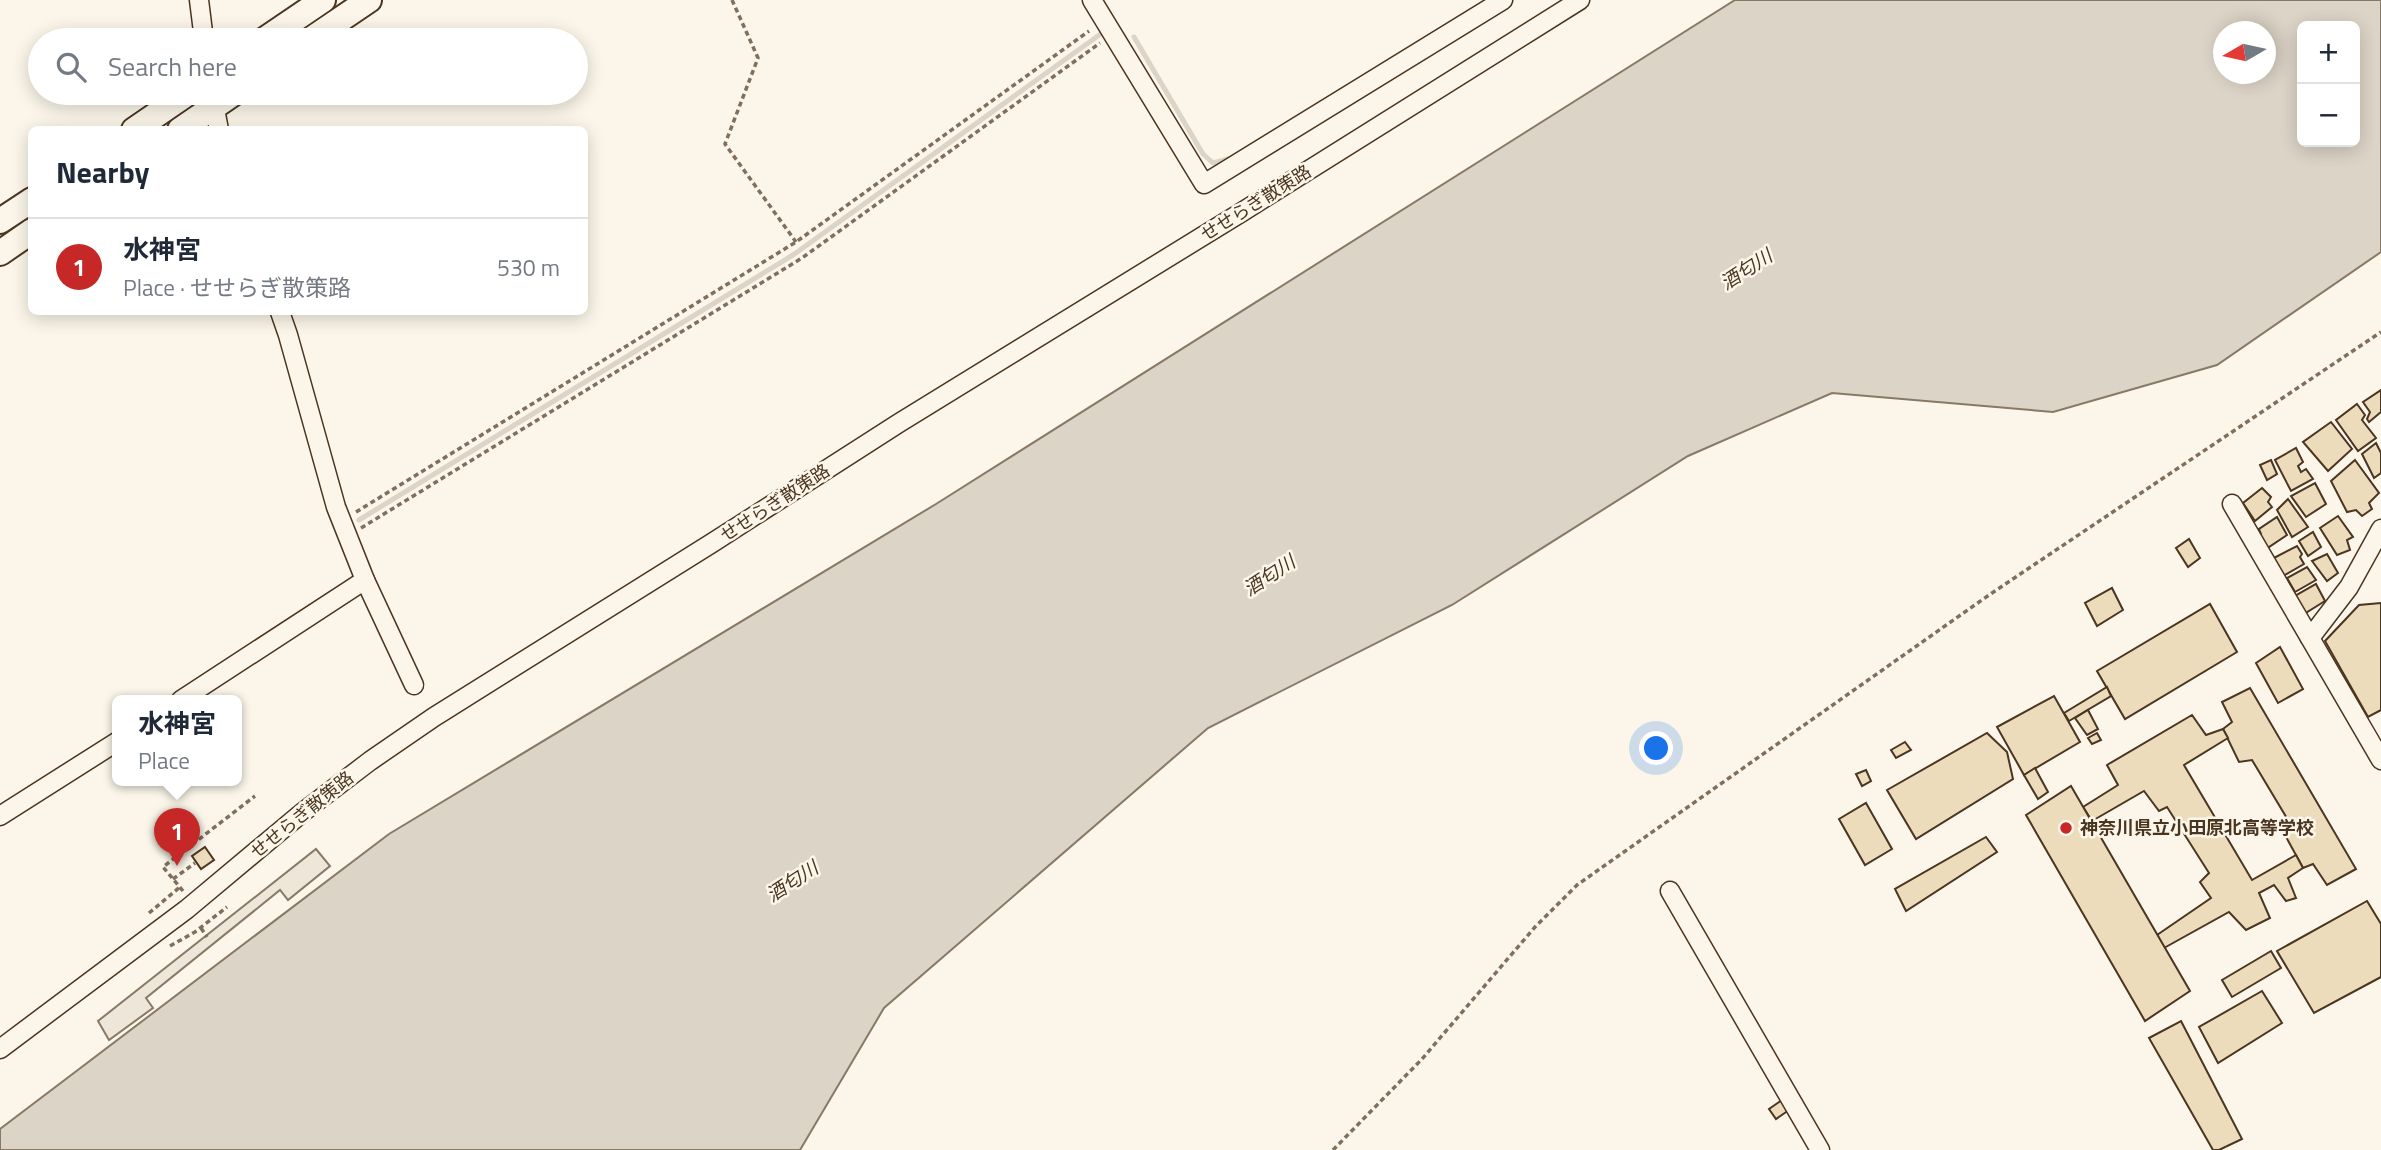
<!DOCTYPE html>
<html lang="en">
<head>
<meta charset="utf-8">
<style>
	body { margin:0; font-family:"Titillium Web","Noto Sans JP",sans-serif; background:#f6f6f7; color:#1f2937 }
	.controls { position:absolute; right:21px; top:21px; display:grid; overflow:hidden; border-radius:10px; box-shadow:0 4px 18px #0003 }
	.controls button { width:63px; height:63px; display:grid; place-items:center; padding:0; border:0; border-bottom:2px solid #e0e1e3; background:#fff; color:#1f2937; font:35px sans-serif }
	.compass { position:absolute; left:2213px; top:21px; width:63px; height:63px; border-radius:50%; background:#fff; box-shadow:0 4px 18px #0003; rotate:261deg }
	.you { position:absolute; left:1657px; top:749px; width:24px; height:24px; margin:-18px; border:5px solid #fff; border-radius:50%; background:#1a73e8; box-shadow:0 0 0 10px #1a73e833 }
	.badge { display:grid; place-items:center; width:46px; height:46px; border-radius:50%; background:#c62828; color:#fff; font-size:23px; font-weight:700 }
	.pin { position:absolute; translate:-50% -58px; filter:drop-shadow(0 2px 4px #0008) }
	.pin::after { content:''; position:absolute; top:37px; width:24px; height:21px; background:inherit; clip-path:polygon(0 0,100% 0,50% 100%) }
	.popup { position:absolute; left:112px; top:695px; width:130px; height:91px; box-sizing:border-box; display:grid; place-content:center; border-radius:10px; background:#fff; filter:drop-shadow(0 2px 5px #0005); font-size:23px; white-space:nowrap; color:#747a83 }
	.popup b { font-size:26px; color:#1f2937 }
	.popup::after { content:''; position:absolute; left:50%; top:100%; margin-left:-14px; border:14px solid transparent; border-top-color:#fff }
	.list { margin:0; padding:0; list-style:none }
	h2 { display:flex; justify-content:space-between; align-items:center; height:91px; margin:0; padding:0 28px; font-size:30px }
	h2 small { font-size:23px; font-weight:400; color:#747a83 }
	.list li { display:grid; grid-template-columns:46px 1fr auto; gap:21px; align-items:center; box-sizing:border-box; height:98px; padding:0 28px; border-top:2px solid #e0e1e3 }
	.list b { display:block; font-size:26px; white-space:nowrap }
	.list p { margin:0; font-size:23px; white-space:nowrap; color:#747a83 }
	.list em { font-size:23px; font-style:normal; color:#747a83 }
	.icon { flex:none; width:38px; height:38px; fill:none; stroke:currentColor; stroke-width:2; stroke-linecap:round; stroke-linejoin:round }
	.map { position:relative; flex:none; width:2381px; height:1150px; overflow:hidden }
	.search { position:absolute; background:#fff; box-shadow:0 4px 18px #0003; left:28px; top:28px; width:560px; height:77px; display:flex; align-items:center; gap:18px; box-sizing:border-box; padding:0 24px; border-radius:38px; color:#747a83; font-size:26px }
	.panel { position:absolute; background:#fff; box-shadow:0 4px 18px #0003; left:28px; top:126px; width:560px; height:189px; border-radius:10px }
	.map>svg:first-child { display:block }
</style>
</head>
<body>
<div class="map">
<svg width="2381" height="1150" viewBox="0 0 2381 1150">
	<rect width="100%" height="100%" fill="#fbf6e9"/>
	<path fill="#ede6d9" stroke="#887966" stroke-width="2" d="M316,849L330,866L288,900L280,890L146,998L153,1008L109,1040L98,1021Z"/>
	<path fill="#dcd4c6" stroke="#887966" stroke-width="2" fill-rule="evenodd" d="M1735,0H2381V252L2217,365L2053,412L1832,393L1688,456L1452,605L1208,728L884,1008L800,1150H0V1129L389,834L936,504ZM2302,26H2355V142H2302ZM2224,32H2266V74H2224Z"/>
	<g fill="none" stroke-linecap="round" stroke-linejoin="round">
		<g stroke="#dcd4c6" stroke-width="5">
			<path d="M1134,37L1203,154L1213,163L1228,159"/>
			<path d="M359,520L793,255L1102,33"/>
		</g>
	</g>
	<g fill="#ecdcbc" stroke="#4a3520" stroke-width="2">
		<path d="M2381,390V412L2369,422L2367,419L2370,412L2363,402Z"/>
		<path d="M2357,404L2365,415L2362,420L2376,438L2358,451L2336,420Z"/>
		<path d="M2331,422L2352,449L2328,471L2303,442Z"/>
		<path d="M2376,443L2381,453V473L2374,478L2362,454Z"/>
		<path d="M2296,448L2303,462L2298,466L2301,472L2306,469L2313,479L2291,491L2275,460Z"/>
		<path d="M2271,460L2277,474L2267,480L2260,465Z"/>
		<path d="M2355,460L2379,493L2369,503L2372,509L2362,516L2356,510L2347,512L2331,481Z"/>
		<path d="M2315,483L2326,504L2306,517L2291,496Z"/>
		<path d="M2262,488L2271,497L2268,502L2272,507L2255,521L2243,503Z"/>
		<path d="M2288,499L2308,527L2292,537L2277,510Z"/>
		<path d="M2338,516L2353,537L2347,540L2350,550L2337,555L2320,528Z"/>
		<path d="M2277,517L2287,535L2266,549L2258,537L2261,534L2259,529Z"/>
		<path d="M2313,532L2321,547L2308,556L2299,541Z"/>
		<path d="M2189,539L2200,558L2188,567L2176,548Z"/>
		<path d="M2297,546L2302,554L2300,557L2304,564L2283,576L2272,559Z"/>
		<path d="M2327,554L2338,573L2327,581L2312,561Z"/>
		<path d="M2307,567L2316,580L2295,592L2287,578Z"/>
		<path d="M2316,584L2325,601L2304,614L2295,596Z"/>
		<path d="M2112,588L2123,610L2097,626L2085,603Z"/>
		<path d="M2381,603V710L2368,717L2325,641L2359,605Z"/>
		<path d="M2210,604L2237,652L2125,719L2097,671Z"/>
		<path d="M2280,647L2303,689L2278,703L2256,663Z"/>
		<path d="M2107,687L2111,696L2069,721L2064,713Z"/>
		<path d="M2250,688L2356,869L2327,885L2313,864L2303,868L2285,835L2294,830L2252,760L2239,762L2223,729L2232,722L2222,702Z"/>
		<path d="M2054,696L2080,742L2024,775L1997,727Z"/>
		<path d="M2088,710L2098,729L2087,735L2075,718Z"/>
		<path d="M2192,715L2206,735L2223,729L2228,738L2184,765L2252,880L2296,855L2303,868L2288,878L2296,898L2286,901L2274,885L2259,893L2270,918L2246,930L2229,912L2164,948L2157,935L2211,898L2200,882L2209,873L2167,807L2159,811L2144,791L2092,821L2083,807L2118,785L2107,765Z"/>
		<path d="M1987,733L2007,752L2013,779L1916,839L1887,790Z"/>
		<path d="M2097,733L2101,740L2092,744L2088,738Z"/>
		<path d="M1905,742L1911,750L1896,758L1891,750Z"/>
		<path d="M2035,768L2048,792L2038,799L2024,775Z"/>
		<path d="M1866,770L1871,781L1862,786L1856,774Z"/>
		<path d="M2071,786L2190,991L2145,1021L2026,815Z"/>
		<path d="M1866,803L1892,849L1865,865L1839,819Z"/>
		<path d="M1986,837L1997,852L1906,911L1895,889Z"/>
		<path d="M205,847L214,860L201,869L192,856Z"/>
		<path d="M2367,901L2381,924V977L2314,1013L2277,951Z"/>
		<path d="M2271,951L2281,968L2232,997L2222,980Z"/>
		<path d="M2262,991L2282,1023L2218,1063L2199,1027Z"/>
		<path d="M2181,1021L2242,1139L2219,1150H2213L2149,1038Z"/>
		<path d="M1782,1100L1789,1110L1776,1119L1769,1109Z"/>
	</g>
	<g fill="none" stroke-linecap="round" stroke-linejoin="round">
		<defs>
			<g id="street">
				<path d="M199,0L204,40"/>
				<path d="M1092,0L1204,184L1503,0"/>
				<path d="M212,93L219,130"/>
				<path d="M2232,504L2310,638"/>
				<path d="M2381,529L2349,587L2310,638L2381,760"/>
				<path d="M365,580L414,685"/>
				<path d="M181,700L365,580L336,507L288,335L280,312"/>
				<path d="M0,816L118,741"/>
				<path d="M1670,891L1820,1150"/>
				<path d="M0,1049L187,909L303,812L370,761L434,717L712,543L899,423L1242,212L1580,0"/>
			</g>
			<g id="secondary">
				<path d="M264,40L323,0"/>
				<path d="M310,40L369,0"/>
				<path d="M134,130L188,93"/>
				<path d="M180,130L234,93"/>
				<path d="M0,221L32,200"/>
				<path d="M0,253L32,231"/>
			</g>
		</defs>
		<use href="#street" stroke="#4a3520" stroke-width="21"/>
		<use href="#secondary" stroke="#4a3520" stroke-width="28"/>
		<g stroke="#7f6f5c" stroke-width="3.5" stroke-dasharray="5 3.5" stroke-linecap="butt">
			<path d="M732,0L758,58L725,144L796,242"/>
			<path d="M356,512L796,242L1089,31"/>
			<path d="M361,528L802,258L1100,43"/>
			<path d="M173,879L195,863"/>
			<path d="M183,891L163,867L255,796"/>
			<path d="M149,913L180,887"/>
			<path d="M201,928L207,937"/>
			<path d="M170,946L195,932L227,907"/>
			<path d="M1333,1150L1422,1059L1535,927L1577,885L1989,595L2381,332"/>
		</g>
		<use href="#street" stroke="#fbf6e9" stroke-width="18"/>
		<use href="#secondary" stroke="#fbf6e9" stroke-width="24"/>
	</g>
	<circle fill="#c62828" stroke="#fbf6e9" stroke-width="2.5" cx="2066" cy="828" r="7"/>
	<g text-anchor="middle" stroke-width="5" stroke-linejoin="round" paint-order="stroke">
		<g font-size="18" fill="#4a3520" stroke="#fbf6e9">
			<text transform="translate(1256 203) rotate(-32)" y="6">せせらぎ散策路</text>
			<text transform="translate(775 503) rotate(-33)" y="6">せせらぎ散策路</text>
			<text transform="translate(302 815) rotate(-39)" y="6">せせらぎ散策路</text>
		</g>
		<g font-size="18" font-weight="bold" fill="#4a3520" stroke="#fbf6e9" text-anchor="start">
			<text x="2080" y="834">神奈川県立小田原北高等学校</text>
		</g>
		<g font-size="19" font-style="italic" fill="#4a3520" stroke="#fbf6e9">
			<text transform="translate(1746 269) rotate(-33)" y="7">酒匂川</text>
			<text transform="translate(1269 575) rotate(-33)" y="7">酒匂川</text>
			<text transform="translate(792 881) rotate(-33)" y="7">酒匂川</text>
		</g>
	</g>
</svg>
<div class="controls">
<button>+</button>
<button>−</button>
</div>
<svg class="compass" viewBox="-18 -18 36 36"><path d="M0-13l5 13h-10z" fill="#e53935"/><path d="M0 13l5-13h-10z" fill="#747a83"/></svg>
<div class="you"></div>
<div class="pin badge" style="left:177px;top:866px">1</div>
<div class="popup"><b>水神宮</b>Place</div>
<div class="search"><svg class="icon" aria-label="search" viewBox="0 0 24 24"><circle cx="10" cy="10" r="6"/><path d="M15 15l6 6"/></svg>Search here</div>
<section class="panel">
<h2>Nearby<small></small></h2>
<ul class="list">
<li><span class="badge">1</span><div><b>水神宮</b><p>Place · せせらぎ散策路</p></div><em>530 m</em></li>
</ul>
</section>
</div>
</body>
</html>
